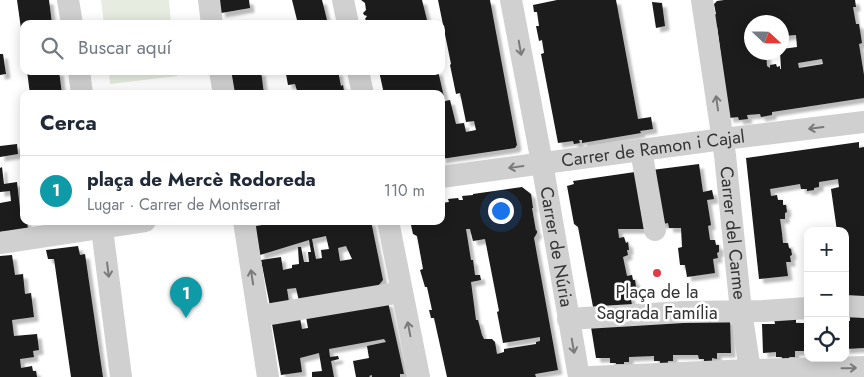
<!DOCTYPE html>
<html lang="es">
<head>
<meta charset="utf-8">
<style>
	body { margin:0; font-family:Jost,sans-serif; background:#f6f6f7; color:#1f2937 }
	.controls { position:absolute; right:15px; bottom:15px; display:grid; overflow:hidden; border-radius:10px; box-shadow:0 2px 12px #0003 }
	.controls button { width:45px; height:45px; display:grid; place-items:center; padding:0; border:0; border-bottom:1px solid #e0e1e3; background:#fff; color:#1f2937; font:25px sans-serif }
	.compass { position:absolute; left:744px; top:15px; width:45px; height:45px; border-radius:50%; background:#fff; box-shadow:0 2px 12px #0003; rotate:112deg }
	.you { position:absolute; left:500px; top:210px; width:18px; height:18px; margin:-12px; border:4px solid #fff; border-radius:50%; background:#1a73e8; box-shadow:0 0 0 8px #1a73e833 }
	.badge { display:grid; place-items:center; width:32px; height:32px; border-radius:50%; background:#e63946; color:#fff; font-size:16px; font-weight:700 }
	.pin { position:absolute; translate:-50% -41px; filter:drop-shadow(0 1px 2px #0008) }
	.pin::after { content:''; position:absolute; top:26px; width:18px; height:15px; background:inherit; clip-path:polygon(0 0,100% 0,50% 100%) }
	.list { margin:0; padding:0; list-style:none }
	h2 { display:flex; justify-content:space-between; align-items:center; height:65px; margin:0; padding:0 20px; font-size:21px }
	h2 small { font-size:16px; font-weight:400; color:#747a83 }
	.list li { display:grid; grid-template-columns:32px 1fr auto; gap:15px; align-items:center; box-sizing:border-box; height:70px; padding:0 20px; border-top:1px solid #e0e1e3 }
	.list b { display:block; font-size:19px; white-space:nowrap }
	.list p { margin:0; font-size:16px; white-space:nowrap; color:#747a83 }
	.list em { font-size:16px; font-style:normal; color:#747a83 }
	.icon { flex:none; width:28px; height:28px; fill:none; stroke:currentColor; stroke-width:2; stroke-linecap:round; stroke-linejoin:round }
	.map { position:relative; flex:none; width:864px; height:377px; overflow:hidden }
	.search { position:absolute; background:#fff; box-shadow:0 2px 12px #0003; left:20px; top:20px; width:425px; height:55px; display:flex; align-items:center; gap:12px; box-sizing:border-box; padding:0 18px; border-radius:10px; color:#747a83; font-size:19px }
	.panel { position:absolute; background:#fff; box-shadow:0 2px 12px #0003; left:20px; top:90px; width:425px; height:135px; border-radius:10px }
	.map>svg:first-child { display:block }
</style>
</head>
<body>
<div class="map">
<svg width="864" height="377" viewBox="0 0 864 377">
	<defs>
		<filter id="shadow"><feDropShadow dx="4.5" dy="4.5" stdDeviation="1" flood-color="#0004"/></filter>
	</defs>
	<rect width="100%" height="100%" fill="#fff"/>
	<g fill="#e6ecdf">
		<path d="M101,0H169L171,24H104Z"/>
		<path d="M109,71H177V76L110,84Z"/>
	</g>
	<g fill="#1a1a1a" fill-rule="evenodd" filter="url(#shadow)">
		<path d="M17,0H49L52,24H24V43H23Z"/>
		<path d="M219,0H249L250,8L221,13Z"/>
		<path d="M292,0H322L328,24H298Z"/>
		<path d="M361,0H422L428,24H369L365,19L367,16L364,15L363,13L366,10L365,3Z"/>
		<path d="M438,0H490L517,145L515,148L441,159V94H384L379,71H438L445,101L450,100L456,124L464,123L466,132L476,130L474,121L466,122L460,93L456,94L450,65L451,64Z"/>
		<path d="M557,0H616L638,119L651,117L653,129L640,131L641,133L582,143V140H579L580,143L574,144L573,141L558,143L541,54L544,53L542,40L539,41L536,26H539L537,12H534L533,5Z"/>
		<path d="M724,0H855L856,7H853L856,24H859L862,43L859,44L864,75V98L772,112V115L761,117L760,114L747,115L748,119L739,120L738,117L729,118L717,26H714L713,15L716,14L714,4L717,1ZM752,22H782V36L796,35L797,47L782,49V52H780L781,69H780V66L777,67L776,64L770,65V68L767,66L766,52H752ZM822,59L823,64L799,68L798,63Z"/>
		<path d="M652,2L662,3L665,26L656,28Z"/>
		<path d="M0,54H3L6,74L0,75Z"/>
		<path d="M27,71H59L62,94H30Z"/>
		<path d="M231,71H261L264,94H234Z"/>
		<path d="M296,71H338L341,86L343,85L344,91L342,92V94H298L295,84L288,85L286,74L296,73Z"/>
		<path d="M859,142V148L864,147V302L845,300V231H837L831,189L839,187L838,179L819,182V187L814,188V190L807,191V189H801L800,184L770,189L771,196L777,195L778,200H783V205H786L787,212L785,213V219H780L782,233L783,243H788L789,248L791,249L792,255L790,256L791,262H786L788,276L759,279L746,158Z"/>
		<path d="M17,144L18,154L0,157V146Z"/>
		<path d="M699,164L703,192L712,190L714,199L707,200L711,225L708,226L710,240H715L716,245H719V252L717,253L718,258L713,259L715,273L687,277L685,265H680L678,248L682,247L681,228H669L668,223L658,225L652,170Z"/>
		<path d="M2,167L4,184L17,182L20,209H24V221H27L28,229L0,232V203L11,201L10,191L0,192V168Z"/>
		<path d="M635,172L644,229H618L619,238L624,237L626,243L628,242L629,250H627L628,255L623,257L627,276L632,275L633,280H635L636,287L634,288L636,293L630,294L632,305L594,312L578,227L574,224L567,186L574,184L573,181Z"/>
		<path d="M522,187L531,194L533,208H532L536,231L537,230V233L534,238L558,370L535,374L536,377H447L434,318H431L429,310H432L427,287H425L420,270L423,269L417,236L413,234L411,225L414,221H441V203L449,202L448,199L458,198L459,200H463L462,196L473,195V194ZM466,229H470L473,241L485,239L499,311L497,312L503,343L540,337V341L536,342V344L504,349V352L497,354L495,342L492,339H484L482,335L478,320H476L471,282L481,280L480,275H475L473,260H471Z"/>
		<path d="M290,221H371L383,280L378,286L299,301L296,288L287,289L289,302L270,306L261,260L281,257L283,270L292,268V265L299,264L298,247H301L304,262H309L308,252H311L309,240L260,255L255,226ZM326,236L329,249L321,250L322,258L316,259L312,239ZM346,246L352,259L340,261L338,248Z"/>
		<path d="M78,246L80,255L85,254L103,377H71L54,259H48L46,250Z"/>
		<path d="M12,255L15,275L23,274L25,294L31,293L34,317L12,320L14,336L37,334L39,350L33,351L34,357L20,359L21,368L32,366L33,371H36L37,377H0V256Z"/>
		<path d="M388,302L404,374H400V377H372V375L369,376L370,377H356L353,361L369,358L367,346L386,342L384,339L329,349L330,357L338,356L339,359L331,361L334,377H312V372L322,371L319,353L300,358L302,372L281,375L272,324L300,318L302,329L308,328L306,317Z"/>
		<path d="M850,316H864V348L845,349V321H850Z"/>
		<path d="M796,318V323H808V351H795V357H789L790,359H782V357H776V352L763,353L762,324H775L774,319Z"/>
		<path d="M730,319L731,353H717V359L712,358V361H704V359H699L698,355H673V361H668V363H660V361H654V356L629,357V362H624V364H616V363H610V358H596L590,321Z"/>
	</g>
	<g fill="none" stroke-linecap="round" stroke-linejoin="round">
		<g stroke="#d0d0d0" stroke-width="22">
			<path d="M68,0L72,24"/>
			<path d="M209,0L212,24"/>
			<path d="M343,0L348,24"/>
			<path id="s1" d="M511,0L542,163L579,377"/>
			<path id="s2" d="M702,0L725,155L741,311L751,377"/>
			<path d="M79,71L82,94"/>
			<path d="M220,71L224,94"/>
			<path d="M358,71L363,94"/>
			<path d="M641,150L655,230"/>
			<path id="s3" d="M441,177L723,139L864,122"/>
			<path d="M101,221L121,377"/>
			<path d="M244,221L268,377"/>
			<path d="M388,221L419,377"/>
			<path d="M0,243L145,221"/>
			<path d="M845,306L864,307"/>
			<path d="M259,316L402,292"/>
			<path d="M568,319L683,312L763,311L808,308"/>
			<path d="M590,377L750,370L864,367"/>
		</g>
	</g>
	<defs><path id="oneway-shaft" d="M-6 0H5M1.5-3L5.5 0L1.5 3" fill="none" stroke-width="1.6" stroke-linecap="round" stroke-linejoin="round" transform="scale(1.25)"/></defs>
	<g stroke="#7a7a7a">
		<use href="#oneway-shaft" transform="translate(520 48) rotate(80)"/>
		<use href="#oneway-shaft" transform="translate(717 103) rotate(-98)"/>
		<use href="#oneway-shaft" transform="translate(816 128) rotate(173)"/>
		<use href="#oneway-shaft" transform="translate(516 167) rotate(172)"/>
		<use href="#oneway-shaft" transform="translate(108 270) rotate(83)"/>
		<use href="#oneway-shaft" transform="translate(252 277) rotate(-99)"/>
		<use href="#oneway-shaft" transform="translate(409 329) rotate(-101)"/>
		<use href="#oneway-shaft" transform="translate(573 346) rotate(80)"/>
		<use href="#oneway-shaft" transform="translate(849 368) rotate(-1)"/>
	</g>
	<circle fill="#e63946" stroke="#fff" stroke-width="2" cx="657" cy="273" r="5"/>
	<g text-anchor="middle" stroke-width="5" stroke-linejoin="round" paint-order="stroke">
		<g font-size="18" fill="#333" stroke="#fff">
			<text dy="6" stroke="none"><textPath href="#s3" startOffset="214">Carrer de Ramon i Cajal</textPath></text>
			<text dy="6" stroke="none"><textPath href="#s2" startOffset="235">Carrer del Carme</textPath></text>
			<text dy="6" stroke="none"><textPath href="#s1" startOffset="251">Carrer de Núria</textPath></text>
		</g>
		<g font-size="18" fill="#333" stroke="#fff">
			<text x="657" y="298">Plaça de la<tspan x="657" dy="21">Sagrada Família</tspan></text>
		</g>
	</g>
</svg>
<div class="controls">
<button>+</button>
<button>−</button>
<button><svg class="icon" aria-label="locate" viewBox="0 0 24 24"><circle cx="12" cy="12" r="6"/><path d="M12 2v4M12 18v4M2 12h4M18 12h4"/></svg></button>
</div>
<svg class="compass" viewBox="-18 -18 36 36"><path d="M0-13l5 13h-10z" fill="#e53935"/><path d="M0 13l5-13h-10z" fill="#747a83"/></svg>
<div class="you"></div>
<div class="pin badge" style="left:186px;top:318px;background:#0f9aa8">1</div>
<div class="search"><svg class="icon" aria-label="search" viewBox="0 0 24 24"><circle cx="10" cy="10" r="6"/><path d="M15 15l6 6"/></svg>Buscar aquí</div>
<section class="panel">
<h2>Cerca<small></small></h2>
<ul class="list">
<li><span class="badge" style="background:#0f9aa8">1</span><div><b>plaça de Mercè Rodoreda</b><p>Lugar · Carrer de Montserrat</p></div><em>110 m</em></li>
</ul>
</section>
</div>
</body>
</html>
